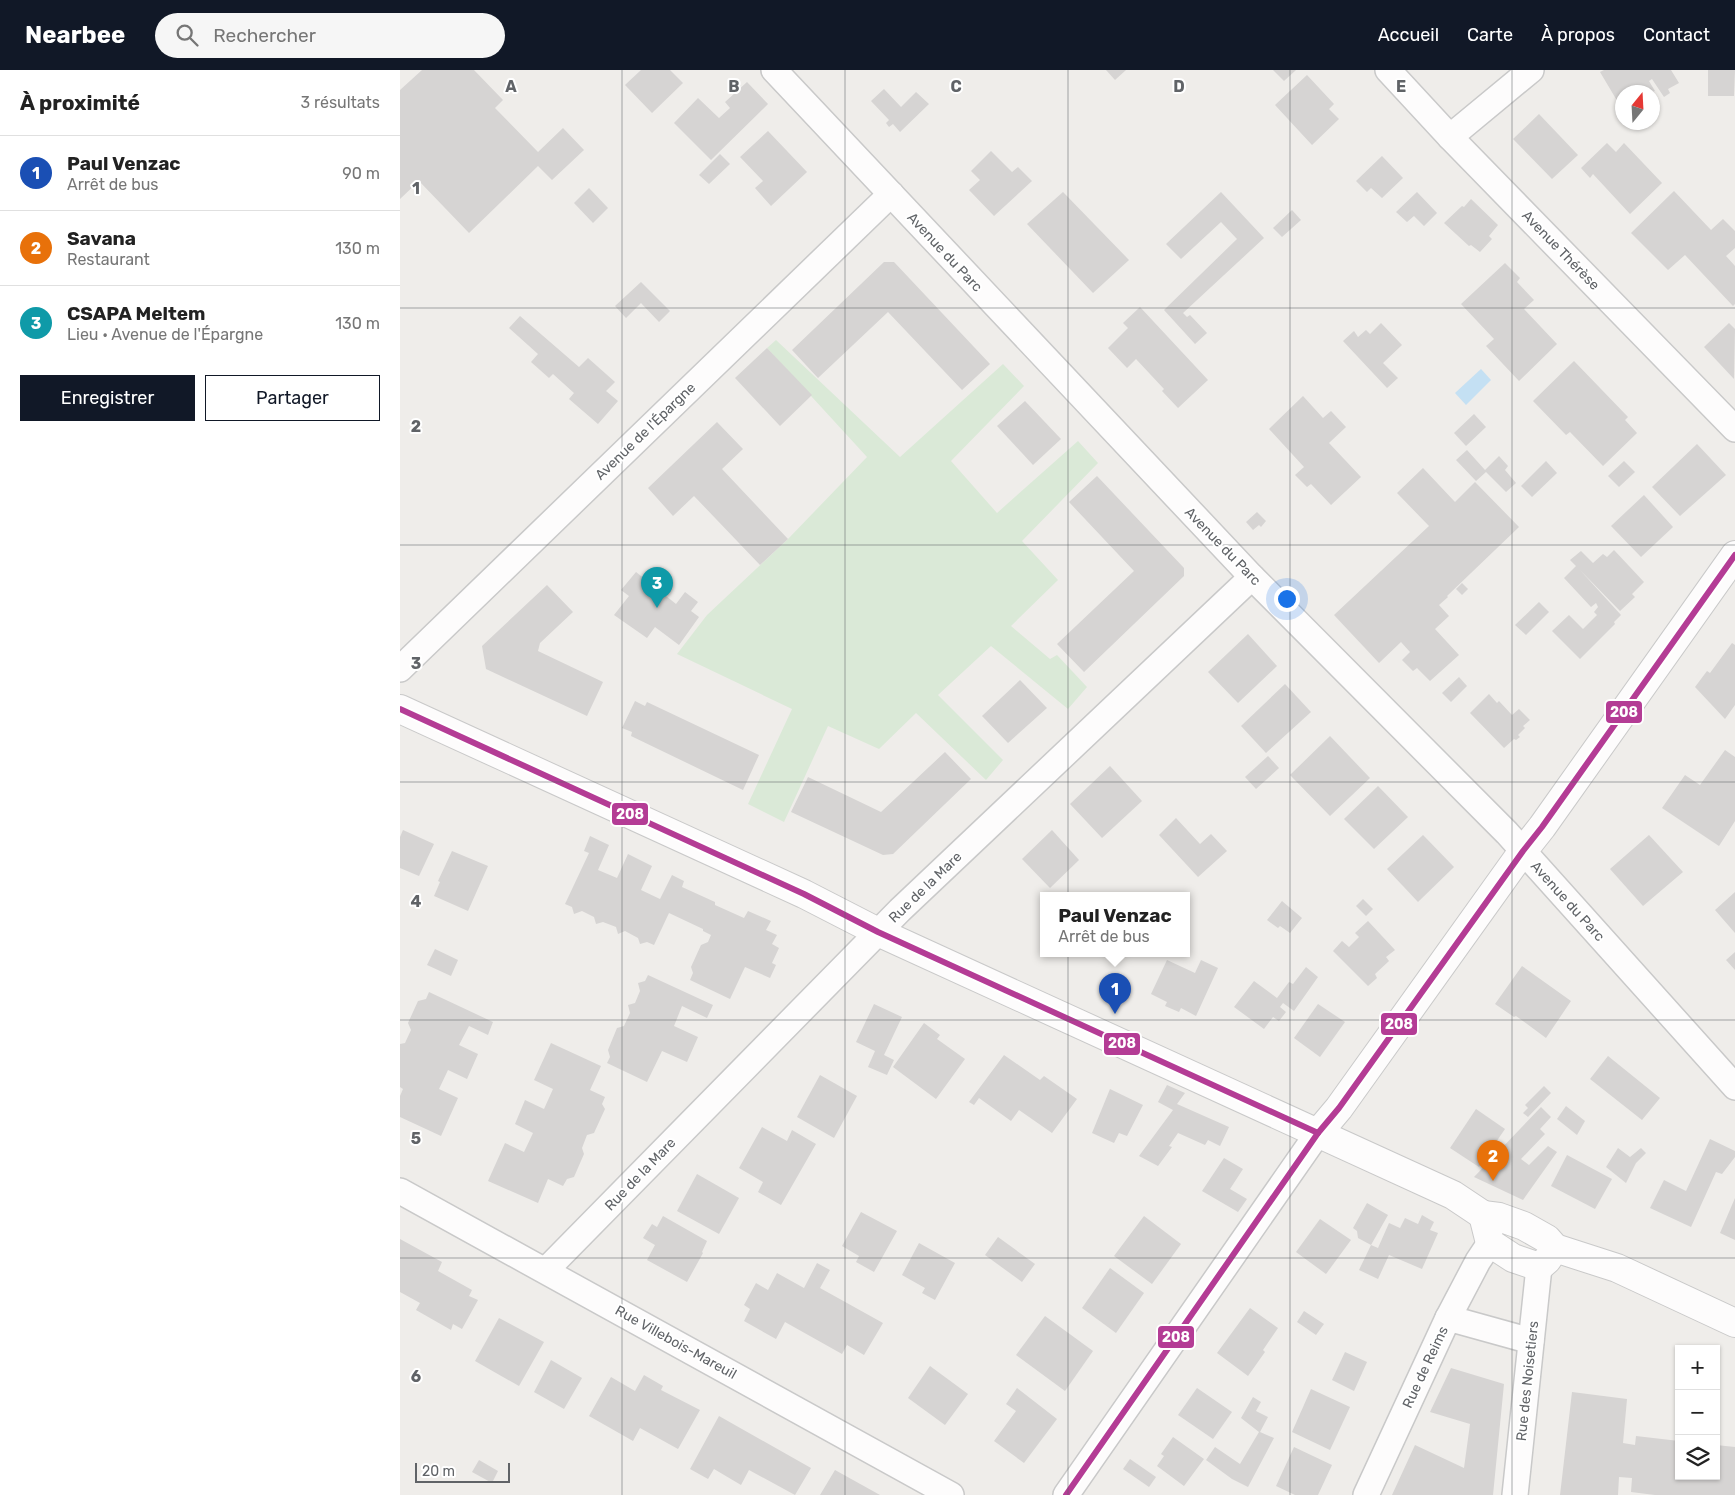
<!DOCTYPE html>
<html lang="fr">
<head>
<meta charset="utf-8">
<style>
	body { margin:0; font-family:Rubik,sans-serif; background:#f6f6f6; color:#222 }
	.controls { position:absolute; right:15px; bottom:15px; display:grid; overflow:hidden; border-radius:0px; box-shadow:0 1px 4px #0004 }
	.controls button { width:45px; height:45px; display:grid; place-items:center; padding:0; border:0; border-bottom:1px solid #e0e0e0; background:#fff; color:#222; font:25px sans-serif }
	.compass { position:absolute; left:1215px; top:15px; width:45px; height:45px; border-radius:50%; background:#fff; box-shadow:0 1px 4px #0004; rotate:18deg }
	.scale { position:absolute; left:15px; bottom:12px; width:95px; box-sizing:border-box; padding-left:5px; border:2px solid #606367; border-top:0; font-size:14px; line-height:18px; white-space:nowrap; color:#606367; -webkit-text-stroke:4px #fff; paint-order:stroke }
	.you { position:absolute; left:886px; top:528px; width:18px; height:18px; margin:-12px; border:4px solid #fff; border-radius:50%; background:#1a73e8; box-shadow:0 0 0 8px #1a73e833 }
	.badge { display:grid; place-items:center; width:32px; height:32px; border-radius:50%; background:#111827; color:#fff; font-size:16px; font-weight:700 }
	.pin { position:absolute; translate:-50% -41px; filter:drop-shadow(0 1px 2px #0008) }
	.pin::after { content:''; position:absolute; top:26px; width:18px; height:15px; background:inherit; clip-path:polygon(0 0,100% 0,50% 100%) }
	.popup { position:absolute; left:640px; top:822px; width:150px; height:65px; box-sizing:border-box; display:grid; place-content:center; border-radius:0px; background:#fff; filter:drop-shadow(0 1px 4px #0005); font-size:16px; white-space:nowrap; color:#767676 }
	.popup b { font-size:19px; color:#222 }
	.popup::after { content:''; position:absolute; left:50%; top:100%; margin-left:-10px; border:10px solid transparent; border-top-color:#fff }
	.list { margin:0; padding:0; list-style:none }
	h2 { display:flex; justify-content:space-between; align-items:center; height:65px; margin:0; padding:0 20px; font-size:21px }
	h2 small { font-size:16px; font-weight:400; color:#767676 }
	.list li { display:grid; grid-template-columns:32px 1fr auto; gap:15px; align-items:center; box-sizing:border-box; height:75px; padding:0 20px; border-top:1px solid #e0e0e0 }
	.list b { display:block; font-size:19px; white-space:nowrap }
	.list p { margin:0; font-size:16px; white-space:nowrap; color:#767676 }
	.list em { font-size:16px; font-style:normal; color:#767676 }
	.actions { display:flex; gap:10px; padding:15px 20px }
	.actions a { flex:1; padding:11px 0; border:1px solid #111827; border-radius:0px; text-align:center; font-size:18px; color:#111827 }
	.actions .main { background:#111827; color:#fff }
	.icon { flex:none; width:28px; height:28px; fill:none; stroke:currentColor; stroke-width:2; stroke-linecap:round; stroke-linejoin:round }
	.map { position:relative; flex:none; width:1335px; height:1425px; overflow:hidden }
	header { display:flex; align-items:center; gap:30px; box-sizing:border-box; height:70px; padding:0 25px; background:#111827; color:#fff }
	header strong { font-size:24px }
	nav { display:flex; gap:28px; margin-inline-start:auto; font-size:18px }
	.search { width:350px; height:45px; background:#f6f6f6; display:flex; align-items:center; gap:12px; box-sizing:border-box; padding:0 18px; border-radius:28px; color:#767676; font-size:19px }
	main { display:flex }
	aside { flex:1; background:#fff }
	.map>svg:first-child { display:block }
</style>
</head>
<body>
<header>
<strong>Nearbee</strong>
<div class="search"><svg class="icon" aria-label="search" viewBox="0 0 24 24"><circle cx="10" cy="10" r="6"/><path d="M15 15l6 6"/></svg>Rechercher</div>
<nav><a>Accueil</a><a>Carte</a><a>À propos</a><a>Contact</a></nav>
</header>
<main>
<aside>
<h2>À proximité<small>3 résultats</small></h2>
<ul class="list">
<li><span class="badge" style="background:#1a4fb4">1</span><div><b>Paul Venzac</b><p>Arrêt de bus</p></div><em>90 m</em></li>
<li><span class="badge" style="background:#e8710a">2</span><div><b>Savana</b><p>Restaurant</p></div><em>130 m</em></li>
<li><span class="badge" style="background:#0f9aa8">3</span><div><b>CSAPA Meltem</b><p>Lieu · Avenue de l'Épargne</p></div><em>130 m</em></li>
</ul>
<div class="actions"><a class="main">Enregistrer</a><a>Partager</a></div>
</aside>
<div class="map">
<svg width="1335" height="1425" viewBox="0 0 1335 1425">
	<rect width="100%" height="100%" fill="#efedea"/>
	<path fill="#dae9d7" d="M376,270L500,387L603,294L624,316L551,391L597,443L678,371L698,393L622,471L658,510L611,556L650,589L657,585L687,617L668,639L591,576L538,625L603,690L586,710L516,643L479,679L428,656L384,752L348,734L392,639L277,584L307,545L388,469L467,387L367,278Z"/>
	<path fill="#c4e0f3" d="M1081,299L1091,310L1066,335L1055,323Z"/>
	<g fill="#d6d4d3">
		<path d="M22,0H74L103,30L95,38L138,82L163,58L184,80L152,110L138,96L69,163L19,111L0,129V20Z"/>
		<path d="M241,0H270L283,13L252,43L225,15Z"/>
		<path d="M706,0H726L715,10Z"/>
		<path d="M873,0H896L884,11Z"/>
		<path d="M1204,0H1271L1279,13L1268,19L1270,23L1264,27L1252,9L1249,11L1255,21L1252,22H1222V39L1200,2Z"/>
		<path d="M1308,0H1335L1334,26H1308Z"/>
		<path d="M907,5L934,34L929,39L939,49L912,75L875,35Z"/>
		<path d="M347,12L368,34L311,90L274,53L298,28L319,48L330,38L325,32Z"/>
		<path d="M484,19L501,37L516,22L529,34L500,62L493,54L489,57L486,53L489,50L471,31Z"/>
		<path d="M1139,44L1178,85L1152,109L1113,69Z"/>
		<path d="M368,61L407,102L371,136L355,118L363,111L340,87Z"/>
		<path d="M1207,73L1216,82L1224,73L1262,113L1230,144L1193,104L1190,108L1181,98Z"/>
		<path d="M591,81L612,102L618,97L632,111L594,146L569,120L580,110L571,101Z"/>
		<path d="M320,84L330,94L309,114L299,105Z"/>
		<path d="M982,86L1003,108L982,128L971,118L967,122L956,111Z"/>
		<path d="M189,118L208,138L193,153L174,133Z"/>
		<path d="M1274,121L1311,160L1323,149L1335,161V178L1326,186L1335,196V234L1333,236L1285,185L1268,200L1231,163Z"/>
		<path d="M663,122L729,190L693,223L627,154Z"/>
		<path d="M821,122L864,168L783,243L787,247L790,245L807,263L795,274L764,240L837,169L821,152L781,189L766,174Z"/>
		<path d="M1017,122L1037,143L1024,156L1014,146L1007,152L996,142Z"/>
		<path d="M1071,129L1098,155L1089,166L1092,169L1080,182L1071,175L1069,176L1044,153L1062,136L1064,137Z"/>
		<path d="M892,140L901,150L882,167L873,158Z"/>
		<path d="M484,192H494L590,294L562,320L488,242L418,308L392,280Z"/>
		<path d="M1105,193L1120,208L1117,212L1134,230L1124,239L1157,274L1119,311L1086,276L1094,269L1061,234Z"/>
		<path d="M241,212L270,241L259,252L241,233L226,248L215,236Z"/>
		<path d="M740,237L808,310L778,338L762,321L764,319L736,289L727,298L708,278L728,258L723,253Z"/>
		<path d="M120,246L179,297L188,288L215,312L206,321L218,331L198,354L169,329L174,323L153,304L149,308L131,292L138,284L109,258Z"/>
		<path d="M981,253L1002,275L983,293L998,308L987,318L943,271L954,261L958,267L966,260L970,264Z"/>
		<path d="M1329,253L1335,259L1334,309L1304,277Z"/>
		<path d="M367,278L412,325L380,356L335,308Z"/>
		<path d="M1174,291L1228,347L1225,350L1237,363L1203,396L1170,362L1166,365L1133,331Z"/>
		<path d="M903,326L923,348L931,341L946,357L929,373L961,407L931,435L911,414L907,417L895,405L904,397L869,359Z"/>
		<path d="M625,331L661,369L633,395L597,356Z"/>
		<path d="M1074,344L1086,357L1066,376L1054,363Z"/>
		<path d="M317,352L343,379L322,399L388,469L360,495L294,426L273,446L248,418Z"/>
		<path d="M1297,374L1326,405L1280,446L1252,417Z"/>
		<path d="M1067,380L1085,400L1099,386L1108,396L1105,400L1116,413L1106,422L1086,402L1076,411L1056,390Z"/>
		<path d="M1146,391L1157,403L1132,427L1121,416Z"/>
		<path d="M1224,391L1235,402L1219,417L1208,406Z"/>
		<path d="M1023,398L1055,432L1075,412L1119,457L1047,526L1048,527L1039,535L1049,546L1035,559L1059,585L1030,611L1017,598L1013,601L1002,590L1010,582L1001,572L979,593L934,545L1029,456L997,423Z"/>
		<path d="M697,406L784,498V506L684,602L657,574L734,501L669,432Z"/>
		<path d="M1244,425L1273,457L1241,487L1211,456Z"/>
		<path d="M857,442L866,451L861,457L859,455L853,460L846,452Z"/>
		<path d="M1214,480L1244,512L1232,524L1235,527L1220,541L1180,500L1221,545L1214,552L1215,554L1180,589L1152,561L1169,545L1183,559L1197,545L1194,542L1198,537L1196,533L1191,537L1164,508L1176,496L1170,490L1181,481L1193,493L1203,484L1207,487Z"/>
		<path d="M236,502L276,534L285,522L298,532L291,541L299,547L279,575L255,557L247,568L214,545L229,526L221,520Z"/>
		<path d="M1062,513L1068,519L1062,525L1056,519Z"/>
		<path d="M147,515L173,542L140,573L138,581L203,612L187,646L86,599L82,576Z"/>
		<path d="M1139,532L1149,542L1126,565L1115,555Z"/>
		<path d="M848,564L877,596L838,633L808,602Z"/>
		<path d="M1332,573L1335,575V635L1325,649L1295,617L1307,601L1310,603Z"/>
		<path d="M1059,607L1067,616L1051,632L1042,623Z"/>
		<path d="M620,610L647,638L608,673L582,646Z"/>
		<path d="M885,614L911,642L866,683L841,656Z"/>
		<path d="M1089,624L1097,633L1099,631L1112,645L1119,639L1130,650L1123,656L1125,658L1118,665L1120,667L1116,670L1114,669L1104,678L1070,643Z"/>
		<path d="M235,631L245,636L247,632L359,685L343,720L231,666L232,662L222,658Z"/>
		<path d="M930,666L970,708L930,746L890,705Z"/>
		<path d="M1325,680L1335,687V751L1319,776L1262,738L1285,705L1300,715Z"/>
		<path d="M545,682L571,709L493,784L483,785L391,742L408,707L481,742Z"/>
		<path d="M868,686L879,698L856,719L845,707Z"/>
		<path d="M710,696L742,731L702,768L670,734Z"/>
		<path d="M978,716L1008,747L974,779L944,749Z"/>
		<path d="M776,748L800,774L811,764L827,781L798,807L759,765Z"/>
		<path d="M3,760L34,774L19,806L0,798V767Z"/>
		<path d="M652,760L679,790L650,818L622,789Z"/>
		<path d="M1023,765L1054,797L1018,832L987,799Z"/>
		<path d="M1249,765L1283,802L1243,836L1210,799Z"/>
		<path d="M190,766L209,775L198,800L217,808L228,784L252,796L241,820L260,829L272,805L284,811L282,817L315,832V835L344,848L348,841L371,851L366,860L377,865L372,874L379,878L372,893L376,895L370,908L345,897L330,929L290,910L293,903L291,897L301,875L308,872L311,865L303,861V859L269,843L254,875L247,872L240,874L238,868L225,861L218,864L216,857L203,852L196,854L194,847L182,841L174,844L172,837L165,834L189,783L184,781Z"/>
		<path d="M52,781L88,796L68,841L34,826L40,812L38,811Z"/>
		<path d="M1335,822V863L1315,840Z"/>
		<path d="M963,829L973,839L966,846L956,836Z"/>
		<path d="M882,831L902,848L890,863L880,856L878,858L867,850Z"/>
		<path d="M968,851L995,880L986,887L989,891L975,904L977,908L968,916L933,881L942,871L949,877L959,867L955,863Z"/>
		<path d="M35,879L58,890L51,906L27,895Z"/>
		<path d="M1335,882V900L1326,890Z"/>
		<path d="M767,890L795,903L801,890L818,898L796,946L781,938L779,942L765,936L767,932L751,924Z"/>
		<path d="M1122,896L1171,931L1146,968L1116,946L1114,947L1095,934Z"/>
		<path d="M906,897L918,907L894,941L883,933L880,937L886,942L879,951L873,947L864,959L834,937L854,911L877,928L889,912L893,914Z"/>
		<path d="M248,905L313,935L307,948L282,936L274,956L298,967L287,992L262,981L247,1012L207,993L210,987L208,980L217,958L224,956L230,943L228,935L235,933L240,921L238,913L245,911Z"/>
		<path d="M29,922L93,952L88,965L69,956L59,975L78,984L67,1009L48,1000L39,1019L58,1028L41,1066L0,1047V1026L3,1019L0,1017V974L5,973L11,960L8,953L18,931L26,929Z"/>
		<path d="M474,934L502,947L484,985L494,990L487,1005L468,997L475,981L456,972Z"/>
		<path d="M918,934L945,952L920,987L894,968Z"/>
		<path d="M524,953L540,965L537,969L565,989L536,1029L493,997Z"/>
		<path d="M151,973L201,996L190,1020L205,1027L202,1034L205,1039L194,1063L187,1065L182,1078L184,1084L174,1107L167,1109L163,1116L148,1109L138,1133L88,1111L105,1073L124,1082L133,1063L115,1054L125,1030L144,1039L153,1019L134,1010Z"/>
		<path d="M604,985L640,1010L644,1006L677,1029L652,1063L619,1040L611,1051L579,1028L574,1035L569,1032Z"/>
		<path d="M1208,986L1260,1028L1242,1050L1190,1009Z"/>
		<path d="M420,1005L457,1026L434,1068L397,1047Z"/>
		<path d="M767,1015L785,1023L777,1034L829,1057L820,1076L808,1070L805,1075L778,1063L769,1076L772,1077L758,1096L739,1086L773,1040L758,1032Z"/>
		<path d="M1144,1016L1151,1023L1128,1047L1123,1043L1128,1038L1125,1035Z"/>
		<path d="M710,1019L743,1035L727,1066L719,1063L714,1073L692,1063Z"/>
		<path d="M1166,1036L1185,1051L1177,1065L1157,1049Z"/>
		<path d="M1141,1037L1151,1047L1140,1059L1145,1064L1121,1089L1129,1095L1148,1076L1157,1082L1123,1130L1074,1107Z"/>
		<path d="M1076,1039L1105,1059L1079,1097L1050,1078Z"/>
		<path d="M362,1057L387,1071L392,1060L416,1074L381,1135L358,1122L363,1112L339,1098Z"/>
		<path d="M1310,1069L1335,1081V1087L1322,1104L1316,1102L1291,1157L1250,1138L1264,1110L1286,1121Z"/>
		<path d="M1218,1078L1230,1087L1241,1078L1246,1083L1236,1093L1226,1113L1206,1097Z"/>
		<path d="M1167,1085L1212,1109L1195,1139L1151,1116Z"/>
		<path d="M824,1088L843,1099L830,1119L847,1129L838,1142L802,1121Z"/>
		<path d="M297,1104L339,1128L319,1164L277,1141Z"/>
		<path d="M1335,1128V1170L1320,1163Z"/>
		<path d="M967,1133L988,1145L971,1175L978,1178L989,1153L1000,1158L1005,1148L1018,1154L1022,1145L1034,1152L1030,1160L1038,1163L1022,1199L989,1185L978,1209L959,1200L971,1175L958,1168L957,1161L953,1158Z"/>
		<path d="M461,1142L497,1161L474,1202L456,1192L459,1186L442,1176Z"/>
		<path d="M263,1146L307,1171L302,1182L303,1183L287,1212L247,1190L255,1175L243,1168L252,1154L257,1157Z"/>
		<path d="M744,1146L781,1174L752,1214L714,1186Z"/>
		<path d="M920,1149L951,1170L926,1204L896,1182Z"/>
		<path d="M598,1167L635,1194L622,1212L585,1185Z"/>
		<path d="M0,1169L42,1192L38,1201L72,1220L69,1226L78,1230L62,1259L53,1254L51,1260L16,1240L20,1233L0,1222Z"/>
		<path d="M519,1173L555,1193L535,1230L522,1223L525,1218L502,1205Z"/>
		<path d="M417,1193L430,1200L420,1218L483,1253L464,1285L447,1275L442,1284L385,1252L376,1269L344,1251L350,1239L344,1235L356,1213L368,1220L377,1203L404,1218Z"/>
		<path d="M710,1198L744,1223L716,1263L682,1238Z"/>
		<path d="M850,1238L878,1258L863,1280L865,1282L848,1306L817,1283Z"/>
		<path d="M904,1241L924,1254L916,1265L897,1252Z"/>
		<path d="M645,1246L693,1281L665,1321L616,1285Z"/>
		<path d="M99,1248L144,1272L119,1316L75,1291Z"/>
		<path d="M945,1282L967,1292L954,1321L932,1310Z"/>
		<path d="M151,1290L182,1308L164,1339L134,1322Z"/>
		<path d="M530,1296L568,1324L545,1355L508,1328Z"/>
		<path d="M1051,1298L1104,1314L1093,1425H992L1015,1375L1064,1398L1070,1354L1030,1342Z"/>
		<path d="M244,1305L263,1316L261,1320L300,1340L278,1379L240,1358L233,1371L189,1346L211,1307L235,1321Z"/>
		<path d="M617,1318L657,1349L624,1393L594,1371L616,1341L606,1334Z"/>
		<path d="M797,1318L832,1342L813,1369L778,1345Z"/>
		<path d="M911,1319L950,1337L930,1380L892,1362Z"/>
		<path d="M1172,1322L1227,1329L1223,1373L1235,1375L1236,1366L1279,1371V1406H1316V1375L1335,1377V1425H1255L1231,1422L1232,1408L1219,1407L1218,1425H1160Z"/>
		<path d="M853,1327L861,1332L856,1341L868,1347L860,1362L874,1368L848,1417L832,1409L806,1390L815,1377L840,1394L859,1362L841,1348Z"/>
		<path d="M319,1346L411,1398L395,1425L349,1400L341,1415L314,1399L308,1409L290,1399Z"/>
		<path d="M773,1367L804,1389L784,1416L757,1396L764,1386L761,1384Z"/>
		<path d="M894,1377L932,1395L918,1425H895L876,1416Z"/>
		<path d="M730,1389L756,1407L749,1417L723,1399Z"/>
		<path d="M79,1390L98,1401L92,1413L72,1402Z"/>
		<path d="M435,1400L480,1425H420Z"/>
	</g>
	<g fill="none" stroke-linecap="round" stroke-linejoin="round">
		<defs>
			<g id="minor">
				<path d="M374,0L852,507L1107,763L1335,1017"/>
				<path d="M988,0L1050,67L1335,359"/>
				<path d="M1050,67L1131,0"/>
				<path d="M0,599L491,124"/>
				<path d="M0,1121L551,1425"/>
				<path d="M146,1200L500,840L852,507"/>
				<path d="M1048,1248L1131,1271"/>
				<path d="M666,1425L918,1063"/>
				<path d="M966,1425L1048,1248L1078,1191L1090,1173"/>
				<path d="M1115,1425L1139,1197"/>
			</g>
			<g id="tertiary">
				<path d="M0,639L404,824L478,862L1053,1125L1083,1145"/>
				<path d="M918,1063L939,1038L1123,781L1142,757L1335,485"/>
				<path d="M1155,1178L1147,1190L1139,1197L1113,1188L1090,1173L1083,1145L1099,1147L1124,1156L1147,1169L1155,1178L1217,1198L1335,1253"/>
			</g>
		</defs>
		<use href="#minor" stroke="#c9c9c9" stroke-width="28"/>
		<use href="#tertiary" stroke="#c9c9c9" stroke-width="30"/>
		<use href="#minor" stroke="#fdfcfc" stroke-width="25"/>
		<use href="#tertiary" stroke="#fdfcfc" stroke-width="28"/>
		<defs>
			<g id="bus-1">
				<path d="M0,639L404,824L478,862L918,1063"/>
				<path d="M666,1425L918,1063L939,1038L1123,781L1142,757L1335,485"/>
			</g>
		</defs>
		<use href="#bus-1" stroke="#fff" stroke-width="10"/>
		<use href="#bus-1" stroke="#b43c95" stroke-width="6"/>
	</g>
	<path fill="none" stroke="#606367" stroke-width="1" stroke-opacity="0.55" d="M222,0V1425M445,0V1425M668,0V1425M890,0V1425M1112,0V1425M0,238H1335M0,475H1335M0,712H1335M0,950H1335M0,1188H1335"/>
	<g text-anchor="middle" stroke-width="4" stroke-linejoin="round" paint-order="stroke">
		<g font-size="14" fill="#606367" stroke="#fff">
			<text transform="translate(1161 180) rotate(46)" y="5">Avenue Thérèse</text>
			<text transform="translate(545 182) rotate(47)" y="5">Avenue du Parc</text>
			<text transform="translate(245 361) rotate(-44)" y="5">Avenue de l'Épargne</text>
			<text transform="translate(823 476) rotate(46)" y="5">Avenue du Parc</text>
			<text transform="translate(525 817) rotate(-44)" y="5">Rue de la Mare</text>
			<text transform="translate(1168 831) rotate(48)" y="5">Avenue du Parc</text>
			<text transform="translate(240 1104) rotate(-46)" y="5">Rue de la Mare</text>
			<text transform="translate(276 1272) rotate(29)" y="5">Rue Villebois-Mareuil</text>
			<text transform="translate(1025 1297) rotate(-65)" y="5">Rue de Reims</text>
			<text transform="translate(1127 1311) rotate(-84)" y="5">Rue des Noisetiers</text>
		</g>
	</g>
	<g font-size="16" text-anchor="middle" font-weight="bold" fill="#606367" stroke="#fff" stroke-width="4" stroke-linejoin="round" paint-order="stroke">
		<text x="111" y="22">A</text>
		<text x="334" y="22">B</text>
		<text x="556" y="22">C</text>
		<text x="779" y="22">D</text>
		<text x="1001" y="22">E</text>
		<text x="16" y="124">1</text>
		<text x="16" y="362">2</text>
		<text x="16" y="599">3</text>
		<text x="16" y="837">4</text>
		<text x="16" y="1074">5</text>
		<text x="16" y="1312">6</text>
	</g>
	<g stroke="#fff" stroke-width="2">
		<rect x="1205" y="630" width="38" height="24" rx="5" fill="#b43c95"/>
		<rect x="211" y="732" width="38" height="24" rx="5" fill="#b43c95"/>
		<rect x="980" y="942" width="38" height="24" rx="5" fill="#b43c95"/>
		<rect x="703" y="962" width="38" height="24" rx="5" fill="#b43c95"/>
		<rect x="757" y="1255" width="38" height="24" rx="5" fill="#b43c95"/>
	</g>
	<g font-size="14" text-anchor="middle" font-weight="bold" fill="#fff">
		<text x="1224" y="647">208</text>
		<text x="230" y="749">208</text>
		<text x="999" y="959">208</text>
		<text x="722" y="978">208</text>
		<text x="776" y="1272">208</text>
	</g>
</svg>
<div class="controls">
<button>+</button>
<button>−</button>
<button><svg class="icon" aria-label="layers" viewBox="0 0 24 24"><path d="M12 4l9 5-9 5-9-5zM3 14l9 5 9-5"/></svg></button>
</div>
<svg class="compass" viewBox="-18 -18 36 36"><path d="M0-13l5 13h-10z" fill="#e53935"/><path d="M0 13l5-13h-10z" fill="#767676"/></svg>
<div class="scale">20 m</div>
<div class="you"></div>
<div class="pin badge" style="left:715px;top:944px;background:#1a4fb4">1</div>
<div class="popup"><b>Paul Venzac</b>Arrêt de bus</div>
<div class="pin badge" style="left:1093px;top:1111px;background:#e8710a">2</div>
<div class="pin badge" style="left:257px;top:538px;background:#0f9aa8">3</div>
</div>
</main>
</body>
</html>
